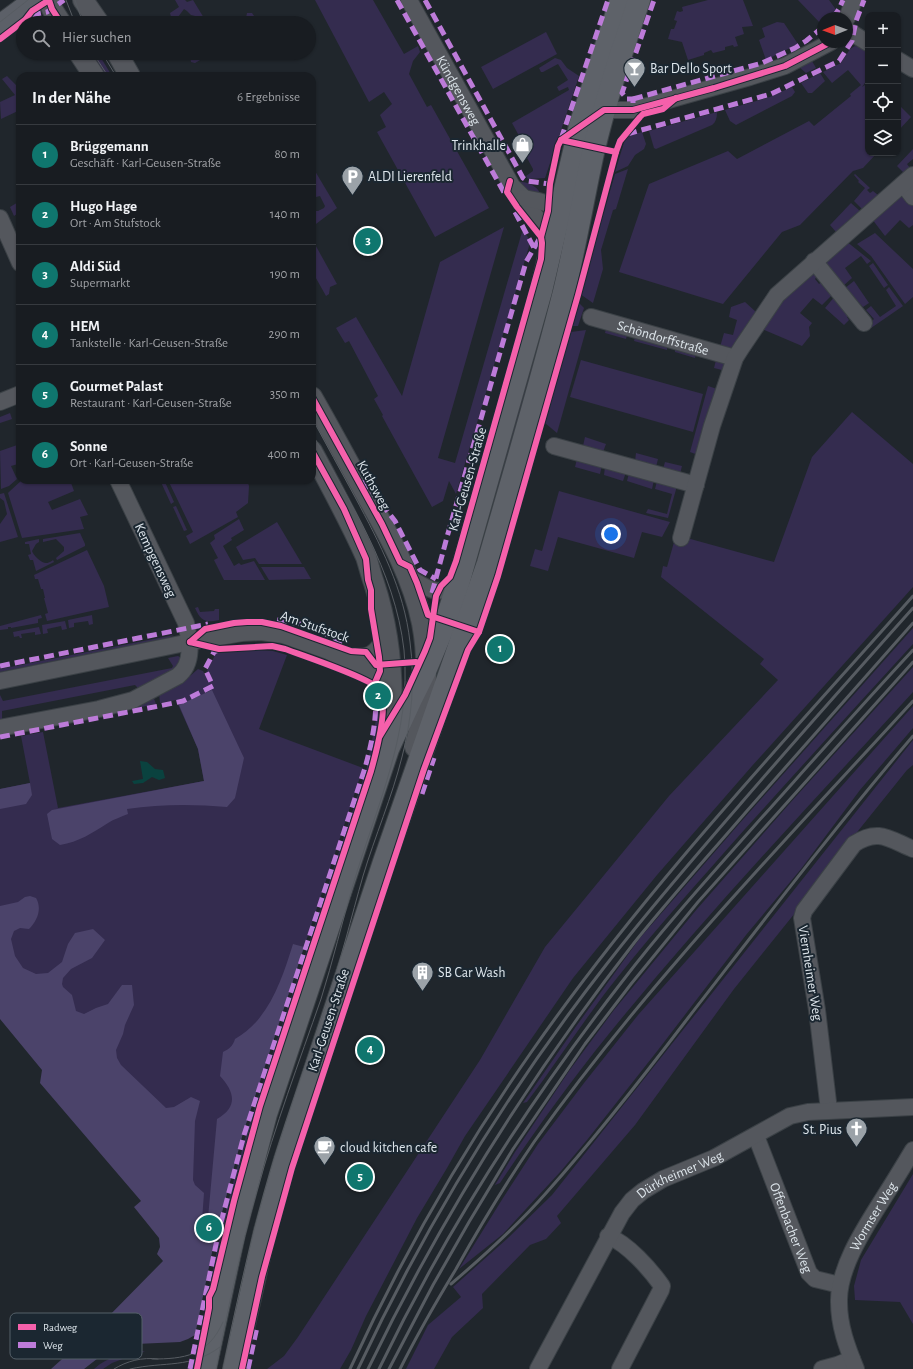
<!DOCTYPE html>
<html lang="de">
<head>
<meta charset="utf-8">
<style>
	body { margin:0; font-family:"Alegreya Sans",sans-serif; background:#25292e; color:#f1f3f6 }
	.controls { position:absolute; right:12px; top:12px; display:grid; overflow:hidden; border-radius:8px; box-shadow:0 1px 3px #0004 }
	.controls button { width:36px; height:36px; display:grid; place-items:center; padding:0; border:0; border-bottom:1px solid #363a3f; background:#181c21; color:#f1f3f6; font:20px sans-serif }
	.compass { position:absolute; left:817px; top:12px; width:36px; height:36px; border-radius:50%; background:#181c21; box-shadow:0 1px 3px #0004; rotate:269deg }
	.you { position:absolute; left:611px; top:534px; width:14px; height:14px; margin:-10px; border:3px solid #fff; border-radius:50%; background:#1a73e8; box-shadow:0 0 0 6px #1a73e833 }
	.badge { display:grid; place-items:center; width:26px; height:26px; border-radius:50%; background:#0f766e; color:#fff; font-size:13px; font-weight:700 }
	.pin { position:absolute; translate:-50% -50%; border:2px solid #fff; box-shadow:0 1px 4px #0006 }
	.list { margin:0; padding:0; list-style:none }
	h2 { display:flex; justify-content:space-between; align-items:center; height:52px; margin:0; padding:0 16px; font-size:17px }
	h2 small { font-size:13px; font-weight:400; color:#9fa1a5 }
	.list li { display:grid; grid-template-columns:26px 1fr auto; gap:12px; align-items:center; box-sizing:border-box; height:60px; padding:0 16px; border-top:1px solid #363a3f }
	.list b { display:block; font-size:15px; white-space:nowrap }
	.list p { margin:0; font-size:13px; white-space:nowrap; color:#9fa1a5 }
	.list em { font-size:13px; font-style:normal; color:#9fa1a5 }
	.icon { flex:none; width:22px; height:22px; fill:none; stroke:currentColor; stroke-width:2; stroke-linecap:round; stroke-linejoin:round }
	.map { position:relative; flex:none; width:913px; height:1369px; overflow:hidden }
	.search { position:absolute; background:#181c21; box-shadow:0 1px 3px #0004; left:16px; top:16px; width:300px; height:44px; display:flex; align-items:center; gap:10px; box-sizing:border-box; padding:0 14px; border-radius:22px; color:#9fa1a5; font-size:15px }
	.panel { position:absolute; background:#181c21; box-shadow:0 1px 3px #0004; left:16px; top:72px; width:300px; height:412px; border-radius:12px }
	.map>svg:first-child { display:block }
</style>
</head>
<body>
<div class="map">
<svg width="913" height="1369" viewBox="0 0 913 1369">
	<rect width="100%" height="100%" fill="#20262c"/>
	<g fill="#342c4f">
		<path d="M175,0H185L187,2L193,0L207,23H197L198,19L195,16L191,15L187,11L184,9L178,17L174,18L177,23H165L164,21V19L171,17L170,13L179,7Z"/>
		<path d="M315,0H373L404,54L418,46L420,52L413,61L409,74L427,107L431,105L489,208L435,237L377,132L386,127L380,115L392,104L384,92L369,102Z"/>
		<path d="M708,0H743L753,26L742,27L744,34L735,37L738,46L734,47L733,45L725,47V50L713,53L711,50L704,53V55L688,60L682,42L668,39L671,29H674L677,21L674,20L677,11L680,12L683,11L682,7Z"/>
		<path d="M798,0H829L837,11L829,18H823L822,25Z"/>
		<path d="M247,13H252L259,23H250L246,18Z"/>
		<path d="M777,22L784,23L798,44L766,60L759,40L765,37L762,28Z"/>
		<path d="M546,32L557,54L493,89L481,67Z"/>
		<path d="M855,46L858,47L868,52V79L862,87L868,83V153H877L863,168L853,171L800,225L782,232L723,304L619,272L649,184L728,151L737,159L809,121L814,126L851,96L850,94L861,85L848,70L832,83L823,72L841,63L850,49Z"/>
		<path d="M90,53H98L112,76H105Z"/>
		<path d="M192,53H212L195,63L191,62L190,57Z"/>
		<path d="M555,58L561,60L567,68L579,76L545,178L528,179L526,176L533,171V169L526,156L529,154L512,123L569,90L568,87L559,91L557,87L568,80L558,64L543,72H541L539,68Z"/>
		<path d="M812,61L816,68L806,73L799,67Z"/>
		<path d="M820,73L825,81L812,93H808L801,83Z"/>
		<path d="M7,76L20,89V110L1,119L0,102L15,95L2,79Z"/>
		<path d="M792,87L795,92L792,96L736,125L730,121L725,110L770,97Z"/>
		<path d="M898,104L911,117L898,131Z"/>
		<path d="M717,112C717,117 716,122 712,125L656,149L654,148L649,131Z"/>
		<path d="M642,132L646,144L644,149L635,155L628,166L615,172L626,136Z"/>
		<path d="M913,149V159L907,164L910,168L904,173L897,166Z"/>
		<path d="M312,166L337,208L312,227V213L315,211H318L324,208L325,206L320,196L316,197L312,189Z"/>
		<path d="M628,169L616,209L613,210L601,250L603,269L593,303L580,294L615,174Z"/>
		<path d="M855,174L870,188L867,190L870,193L873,191L878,195L862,209L854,201L865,188L858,182L859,181L854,175Z"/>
		<path d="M520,182C527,181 539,187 540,194C532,194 525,189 519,183Z"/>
		<path d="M903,193L913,206V225L909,228L900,220L885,236L872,219Z"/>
		<path d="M20,201V212L14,216L10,207Z"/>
		<path d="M851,203L860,211L836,232L830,225Z"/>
		<path d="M504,227L438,458L455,463L522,232C526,233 529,238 530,243L456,494L449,481L443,501L432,507L382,416L383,415L374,399L378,396L349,341L345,343L336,328L356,317L402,396L440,262Z"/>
		<path d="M875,233L913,269V297L905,304L871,256L857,244Z"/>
		<path d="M312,239L337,284L330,287L329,294L326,296L312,271Z"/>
		<path d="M565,240L550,301V315L495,504L490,503Z"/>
		<path d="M846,241L871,261L867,264L861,256L845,268L852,278L843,286L825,265L824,261Z"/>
		<path d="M873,263L888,285L884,288L869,266Z"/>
		<path d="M814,271L818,275L815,279L819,284L823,281L834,293L822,305L813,298L800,313L812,323L809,327L810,336L802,346L762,329L784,299Z"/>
		<path d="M854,281L869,303L863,307L845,288Z"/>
		<path d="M889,287L903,306L871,328L868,325L874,319L866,310L871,306L880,317L896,306L886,290Z"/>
		<path d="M836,295L851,314L847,317L849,320L844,325L825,308Z"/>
		<path d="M578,302L584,308L578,326H571Z"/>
		<path d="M745,302L756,312L735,346L729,349L720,347L724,333L733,335L737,320L729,317L731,307Z"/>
		<path d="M606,329L627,335L626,339L605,333Z"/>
		<path d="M586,330L557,433L545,423L571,332Z"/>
		<path d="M635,337L667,346V350L634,341Z"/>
		<path d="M675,349L696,354L695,358L675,352Z"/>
		<path d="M581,360L703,394L693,432L570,397Z"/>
		<path d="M716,360L722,362L725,365L720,379L722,370L714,368Z"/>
		<path d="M708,386L717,389L698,455L690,452Z"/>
		<path d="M852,412L913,464V587L752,766L657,875L573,978L465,1136L447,1168L417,1218L366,1316L351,1350L340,1369H267L284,1356L298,1337L480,1060L545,947L669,796L778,680L760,664L764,659L661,577L663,566L667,567L676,535L774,562L812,457Z"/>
		<path d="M10,413L12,419L0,423V417Z"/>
		<path d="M585,437L606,444L603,452L583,446Z"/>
		<path d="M20,444V475L18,469H20L18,464L11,466L17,479L9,486L1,489L0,451Z"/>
		<path d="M636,453L658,459L656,467L635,461Z"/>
		<path d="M577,459L602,465L600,474L575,467Z"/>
		<path d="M665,462L682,466L680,474L663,469Z"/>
		<path d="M605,467L626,472L623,481L604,475Z"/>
		<path d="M629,473L654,480L652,489L627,481Z"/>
		<path d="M22,480H70L74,491L48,502L52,510L80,499L88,515L80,517L84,529L22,538L8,493L10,491Z"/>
		<path d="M160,480H164L174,502L171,504Z"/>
		<path d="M168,480H247L249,486L248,503L236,512L238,517L190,544L186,536L193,532Z"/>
		<path d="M657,481L677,486L668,518L646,513L648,509L667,514L672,494L655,489Z"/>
		<path d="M559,491L670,522L662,537L642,532L634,558L558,537L548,571L530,566L535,549L542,551Z"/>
		<path d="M4,493L18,537L0,542V524L7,514L4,501L0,498V494Z"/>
		<path d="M176,506L187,530L184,531L173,507Z"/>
		<path d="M239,519L244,530L231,538L232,540L223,546L234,566L239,563L241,565L254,561L265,580H224L214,560L218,558L210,543L215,539L214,535Z"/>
		<path d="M277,522L302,564H259L255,558L243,560L236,547Z"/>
		<path d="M80,533L85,544V546L57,560L56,558L64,551V547L56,539L43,542V539Z"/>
		<path d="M39,539V542L36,544L32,551C33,555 42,564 47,563C48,563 52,561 53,560L54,562L36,571L33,560H30L28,555L31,554L29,544H25V542Z"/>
		<path d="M87,550L104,586L109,607L47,621L45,614L48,613L44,598H45L43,589H41L38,579H35L34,575Z"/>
		<path d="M261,567H304L311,579L269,580Z"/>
		<path d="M198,607L200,612L214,611L215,609H219V620C205,623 201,621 195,608Z"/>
		<path d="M41,615L42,618L38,619V623L11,628V627H8V629L0,630V626Z"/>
		<path d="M92,615L93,624L89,625L88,621L74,623V627L69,628L68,620Z"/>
		<path d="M65,621L67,629L62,630L61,626L47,629L48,633L43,634L42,625Z"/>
		<path d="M39,627L41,634L35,635V632L21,634L22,638H20L19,636L14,637L13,632Z"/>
		<path d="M913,628V644C857,705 801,767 745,829C702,878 658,926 617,978C585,1018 558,1061 527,1102L523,1103L577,1025L640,938L739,824Z"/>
		<path d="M174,635L168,638L0,672V669Z"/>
		<path d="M258,650L273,651L287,655L259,729L363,768L243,1133L215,1238L201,1234L0,988V789L30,783L21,736L43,732L58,808L204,781L198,749L176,700L160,703L159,693L190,676L198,669L203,671L205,675L216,653Z"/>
		<path d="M178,656L181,658L180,667L139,689L135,685L2,711V722H0V695L3,701L172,668L173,666L168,658Z"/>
		<path d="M913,667V692C810,805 704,916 608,1035C570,1082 534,1132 500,1183L495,1185L515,1152L569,1071L614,1010L697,909L791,802Z"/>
		<path d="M153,696L156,704L122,711Z"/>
		<path d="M913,706V728L860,790L801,869L746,935L658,1050L587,1140L561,1171L503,1234L459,1269L503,1198L538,1144L584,1083L638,1015Z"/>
		<path d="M378,709L381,710V711L380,726L373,761L210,1292L208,1295C219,1236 233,1179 250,1122L367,767Z"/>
		<path d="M913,740V765L907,770L858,831L799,908L734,989L635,1125L557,1216L561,1223L546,1239L530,1245L482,1294L483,1308L452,1337L434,1369H406L428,1325L461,1297L453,1287L508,1238L552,1195Z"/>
		<path d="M913,1174V1324L900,1302L855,1300L854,1286L861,1260Z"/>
		<path d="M145,1351L137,1355L128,1357L112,1363L103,1369H94C108,1356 126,1353 145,1351Z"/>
	</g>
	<g fill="#4b436a">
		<path d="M212,690L244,758L235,798L227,807C194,804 160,804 127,809L128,814C121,817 114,819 108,823C92,833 79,842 60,845L52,839L47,814L52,810L204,781L198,749L179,705Z"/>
		<path d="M30,783L32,795L26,804L0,809V789Z"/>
		<path d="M30,896L36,898C42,908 38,920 29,929L20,928L14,931L11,939L15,956L23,968L36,974L48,973L62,962L68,944L75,933L93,929L105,940L92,958L71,969L63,978L62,984L63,987L72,995L76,1011L84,1014L96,1008L108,1004L122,985H132L134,1005L125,1025L123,1034L116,1050L117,1058L121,1065L166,1108L174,1107L191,1097L200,1101L195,1121L193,1180L195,1185L204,1193L201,1234L215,1238L195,1335L188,1339L180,1342L136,1344L113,1350L102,1355L84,1369H51L100,1325L163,1261L157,1254L160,1247L159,1238L134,1207L141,1201L40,1083L42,1070L0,1019V906L18,902L25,897Z"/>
		<path d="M293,944L304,947L243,1133L220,1220L208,1218L217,1119C238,1107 235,1092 220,1076L223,1052C229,1049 233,1046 235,1039C269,1020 282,979 293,944Z"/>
	</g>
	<path fill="#0a423f" d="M140,761L147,762L155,769L163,770L165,778L159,780L152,777L143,783L134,784L132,781L143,779Z"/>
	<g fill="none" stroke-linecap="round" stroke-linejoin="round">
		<defs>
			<g id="minor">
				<path id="s1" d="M409,0L507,177L512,186L524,198L536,217L544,225L552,247"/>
				<path d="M847,18L854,0"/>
				<path d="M847,30L868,43"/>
				<path d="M898,60L913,69"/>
				<path d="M596,115L604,110H633L750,77L785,66L831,42"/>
				<path d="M903,184L913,197"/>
				<path d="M524,198L539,201L561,208L567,217"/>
				<path d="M0,218L20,263"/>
				<path d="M814,261L864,323"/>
				<path id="s2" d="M591,317L735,358"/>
				<path d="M0,402L20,394"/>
				<path d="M554,446L696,485"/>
				<path d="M681,538L712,426L735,358L742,347L777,295L913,175"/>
				<path d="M408,577C429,589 435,597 458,584"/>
				<path d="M343,655C368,660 376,656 387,633"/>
				<path d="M0,681L190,642L242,633L261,632L283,635L328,651L373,674C382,679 387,688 391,697"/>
				<path d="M0,728L99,709L133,700L178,676C194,663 190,641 186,623L118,480"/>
				<path d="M829,1110L817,1010L802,918L804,911L854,844C878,828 889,839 913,849"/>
				<path id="s3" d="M756,1136L809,1273L815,1279L840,1285"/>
				<path d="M608,1236C628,1244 650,1269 662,1286L661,1290L620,1369"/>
				<path id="s4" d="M538,1369L622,1213L632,1200L643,1191L663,1179L714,1158L790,1116L808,1112L913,1107"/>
				<path d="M822,1369L837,1365L852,1359"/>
				<path id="s5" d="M856,1369C847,1347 839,1326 839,1302C838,1266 868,1223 886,1194C895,1180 904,1165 913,1150"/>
			</g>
			<g id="tertiary">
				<path d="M49,0L52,9L61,23"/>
				<path d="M83,0L99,23"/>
				<path d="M79,53L94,76"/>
				<path d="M117,53L130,76"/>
				<path d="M312,397C331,430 349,464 368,498C390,537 413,579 422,623C430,665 426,707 415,747"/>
				<path d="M312,451C331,486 350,521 366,557C369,566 371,575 374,583C391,635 395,689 389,743"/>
			</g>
			<g id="secondary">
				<path d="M205,1369L234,1234L266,1114L388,749L412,697L425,671L446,621L458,584L541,291L580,126L621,0"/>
				<path d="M234,1369L265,1231L285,1160L384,862L488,563C514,473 541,383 564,292C575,246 583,199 593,153C605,101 622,51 639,0"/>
			</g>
			<path id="primary" d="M0,26L35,0"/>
		</defs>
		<use href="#minor" stroke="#3b4146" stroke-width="18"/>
		<use href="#tertiary" stroke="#3b4146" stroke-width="22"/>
		<use href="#secondary" stroke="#3b4146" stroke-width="24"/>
		<use href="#primary" stroke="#3b4146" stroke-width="24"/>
		<use href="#minor" stroke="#54575d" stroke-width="16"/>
		<use href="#tertiary" stroke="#54575d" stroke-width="20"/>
		<use href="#secondary" stroke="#5e6269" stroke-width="22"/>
		<use href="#primary" stroke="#5c6068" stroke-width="22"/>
		<g stroke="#575c62" stroke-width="1">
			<path d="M66,0L75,23"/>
			<path d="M75,0L83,23"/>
			<path d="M0,22L28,0"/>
			<path d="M93,53L108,76"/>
			<path d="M102,53L116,76"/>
			<path d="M152,1359C184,1359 208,1356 223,1322"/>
			<path d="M114,1369C127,1361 142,1357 158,1359"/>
			<path d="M130,1369C166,1361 190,1369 220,1347"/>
			<path d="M216,1369C228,1309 240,1250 257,1191C275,1126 299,1062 321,999C333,961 342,922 353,885C376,807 412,733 404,650C395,570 349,502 312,433"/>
			<path d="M223,1369C235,1310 248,1251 264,1193C282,1128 306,1065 327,1002C341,960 351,918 363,876C375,836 392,797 402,757C412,719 415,680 410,642C404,589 380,544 355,497C341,471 326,444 312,418"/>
		</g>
		<g stroke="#575c62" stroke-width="3">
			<path d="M451,1284C485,1255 518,1225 547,1192C597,1136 643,1077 688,1018C762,923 835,827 913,736"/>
			<path d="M350,1369C401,1258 462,1151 532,1051C645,889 782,744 913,596"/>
			<path d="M358,1369C425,1226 509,1089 606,965C650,908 697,854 743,801C799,736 856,672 913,608"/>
			<path d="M368,1369C441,1218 531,1075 634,943C670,898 709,855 746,812C802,749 857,686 913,623"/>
			<path d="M379,1369C445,1232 528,1103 621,983C663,928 710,876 756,824C808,766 860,707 913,650"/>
			<path d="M389,1369L433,1285L469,1222L513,1149L585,1044L631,984L698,902L913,662"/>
			<path d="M400,1369C417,1335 436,1302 456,1269C480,1226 506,1183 534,1142C646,984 782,844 913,701"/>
		</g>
		<g stroke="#bd7bd9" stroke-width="5" stroke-dasharray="10 5" stroke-linecap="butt">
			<path d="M397,0L506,196"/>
			<path d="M425,0L523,178L527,181L550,184"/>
			<path d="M31,15L47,12L64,0"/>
			<path d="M833,18L839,9L843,0"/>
			<path d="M633,99L762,63L795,48L806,41L823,27"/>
			<path d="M633,103V99H627L622,93L654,0"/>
			<path d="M627,134L771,94L839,61L852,41L856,21L864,0"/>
			<path d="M561,139L608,0"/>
			<path d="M515,212L534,248"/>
			<path d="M363,480L395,521L420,570L436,579"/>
			<path d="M432,593L447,537L526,262L541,236"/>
			<path d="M277,620L307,625L345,643"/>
			<path d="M0,666L208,624"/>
			<path d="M0,737L159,706L183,701L213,686L205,669L214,652L221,649"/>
			<path d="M422,794L434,758"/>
			<path d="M190,1369L219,1230L244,1135L365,768C372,742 378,715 375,688"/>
			<path d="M248,1369L257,1327"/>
		</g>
		<defs>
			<g id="cycleway">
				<path d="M0,39L25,20L32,11L49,0L52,9L61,23"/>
				<path d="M561,140L616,152"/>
				<path d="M510,181L507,192L517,207L541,237"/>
				<path d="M312,397L382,524L400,562L410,567L417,583L428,615L479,632"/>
				<path d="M312,451L344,509L366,559L368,580L371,590V609L379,657L380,671L374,685"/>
				<path d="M190,642L219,649L272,646L285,649C301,655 373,679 380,690C389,706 376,753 371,771L260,1106L234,1201L213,1289L209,1297V1308L197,1369"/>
				<path d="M190,642L205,629L234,623L247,622H262L281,626L351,651L366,652L376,665L416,662"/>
				<path d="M380,736L405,695L425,651L430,638L436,596L441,586L450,577L456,561L541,259L542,243L541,237L548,211L550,184L558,146L561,140L604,110H633L714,88L785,66L831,42"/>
				<path d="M242,1369L262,1277L292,1168L424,769L468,650L479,632L498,576L578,295L616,152L620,141L640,117L643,114L663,109L676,98"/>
			</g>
		</defs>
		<use href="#cycleway" stroke="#1b2731" stroke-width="8"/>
		<use href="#cycleway" stroke="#f560ab" stroke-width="6"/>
	</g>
	<defs>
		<symbol id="bar-pin" viewBox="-11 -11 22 30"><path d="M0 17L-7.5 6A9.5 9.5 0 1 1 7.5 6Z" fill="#9ba2a8" stroke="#1b2731"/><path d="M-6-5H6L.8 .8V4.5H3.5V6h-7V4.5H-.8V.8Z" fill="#fff"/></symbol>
		<symbol id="shop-pin" viewBox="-11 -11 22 30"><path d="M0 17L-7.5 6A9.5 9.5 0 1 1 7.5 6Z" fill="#9ba2a8" stroke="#1b2731"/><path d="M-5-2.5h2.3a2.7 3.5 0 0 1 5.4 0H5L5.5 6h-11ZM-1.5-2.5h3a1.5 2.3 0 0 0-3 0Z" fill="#fff"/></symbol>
		<symbol id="parking-pin" viewBox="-11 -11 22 30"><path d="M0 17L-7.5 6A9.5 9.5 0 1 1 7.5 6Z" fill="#9ba2a8" stroke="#1b2731"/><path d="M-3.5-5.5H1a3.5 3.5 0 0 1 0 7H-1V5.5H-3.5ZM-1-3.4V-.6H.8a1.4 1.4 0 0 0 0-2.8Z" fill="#fff"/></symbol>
		<symbol id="building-pin" viewBox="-11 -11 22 30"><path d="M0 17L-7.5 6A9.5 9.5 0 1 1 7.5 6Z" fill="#9ba2a8" stroke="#1b2731"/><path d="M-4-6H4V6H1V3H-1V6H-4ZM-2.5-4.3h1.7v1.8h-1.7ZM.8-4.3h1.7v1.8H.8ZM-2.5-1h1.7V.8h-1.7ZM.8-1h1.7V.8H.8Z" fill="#fff"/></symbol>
		<symbol id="church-pin" viewBox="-11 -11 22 30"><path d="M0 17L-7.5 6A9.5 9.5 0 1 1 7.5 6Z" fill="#9ba2a8" stroke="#1b2731"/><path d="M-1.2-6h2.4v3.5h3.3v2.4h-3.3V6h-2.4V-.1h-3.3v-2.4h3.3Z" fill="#fff"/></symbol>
		<symbol id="cafe-pin" viewBox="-11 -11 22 30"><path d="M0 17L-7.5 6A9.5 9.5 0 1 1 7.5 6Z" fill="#9ba2a8" stroke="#1b2731"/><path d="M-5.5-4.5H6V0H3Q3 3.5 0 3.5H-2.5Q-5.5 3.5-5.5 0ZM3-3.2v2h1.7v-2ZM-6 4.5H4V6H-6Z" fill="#fff"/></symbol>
	</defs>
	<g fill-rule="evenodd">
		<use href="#bar-pin" x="622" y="56" width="25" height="34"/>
		<use href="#shop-pin" x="510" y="132" width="25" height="34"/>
		<use href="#parking-pin" x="340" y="164" width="25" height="34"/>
		<use href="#building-pin" x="410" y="960" width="25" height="34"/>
		<use href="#church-pin" x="844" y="1116" width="25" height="34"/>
		<use href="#cafe-pin" x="312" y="1134" width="25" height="34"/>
	</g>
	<g text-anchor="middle" stroke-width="4" stroke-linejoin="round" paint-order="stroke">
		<g font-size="14" fill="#dde5eb" stroke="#1b2731" text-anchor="start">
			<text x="650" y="73">Bar Dello Sport</text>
			<text x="506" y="150" text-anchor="end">Trinkhalle</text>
			<text x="368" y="181">ALDI Lierenfeld</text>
			<text x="438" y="977">SB Car Wash</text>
			<text x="842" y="1134" text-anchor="end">St. Pius</text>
			<text x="340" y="1152">cloud kitchen cafe</text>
		</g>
		<g font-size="14" fill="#dde5eb" stroke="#1b2731">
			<text dy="5" stroke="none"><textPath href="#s1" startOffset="103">Kündgensweg</textPath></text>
			<text dy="5" stroke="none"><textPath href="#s2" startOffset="75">Schöndorffstraße</textPath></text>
			<text transform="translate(467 479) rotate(-74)" y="5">Karl-Geusen-Straße</text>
			<text transform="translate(374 485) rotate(61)" y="5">Kuthsweg</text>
			<text transform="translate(156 560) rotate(65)" y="5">Kempgensweg</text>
			<text transform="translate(315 626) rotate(19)" y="5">Am Stufstock</text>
			<text transform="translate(811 973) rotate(81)" y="5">Viernheimer Weg</text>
			<text transform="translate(328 1020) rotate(-72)" y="5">Karl-Geusen-Straße</text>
			<text dy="5" stroke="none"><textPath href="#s4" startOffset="248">Dürkheimer Weg</textPath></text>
			<text dy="5" stroke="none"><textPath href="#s5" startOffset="163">Wormser Weg</textPath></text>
			<text dy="5" stroke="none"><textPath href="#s3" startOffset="98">Offenbacher Weg</textPath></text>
		</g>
	</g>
	<rect x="10" y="1313" width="132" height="46" rx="6" fill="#1b2731" stroke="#556069" stroke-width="1"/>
	<rect x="18" y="1324" width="18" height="6" fill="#f560ab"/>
	<rect x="18" y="1342" width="18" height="6" fill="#bd7bd9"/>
	<g font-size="11" fill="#dde5eb">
		<text x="43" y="1331">Radweg</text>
		<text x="43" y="1349">Weg</text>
	</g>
</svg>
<div class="controls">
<button>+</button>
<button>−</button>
<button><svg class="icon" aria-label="locate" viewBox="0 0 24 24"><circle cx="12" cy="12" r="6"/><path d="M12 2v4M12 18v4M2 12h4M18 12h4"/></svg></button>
<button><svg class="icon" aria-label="layers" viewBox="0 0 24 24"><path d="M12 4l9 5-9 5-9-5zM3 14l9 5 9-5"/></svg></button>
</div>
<svg class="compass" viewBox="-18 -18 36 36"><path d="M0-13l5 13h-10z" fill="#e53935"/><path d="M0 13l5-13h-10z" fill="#9fa1a5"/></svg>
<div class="you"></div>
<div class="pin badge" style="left:500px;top:649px">1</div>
<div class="pin badge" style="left:378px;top:696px">2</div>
<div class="pin badge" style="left:368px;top:241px">3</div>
<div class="pin badge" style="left:370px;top:1050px">4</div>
<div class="pin badge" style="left:360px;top:1177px">5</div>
<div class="pin badge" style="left:209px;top:1228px">6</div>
<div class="search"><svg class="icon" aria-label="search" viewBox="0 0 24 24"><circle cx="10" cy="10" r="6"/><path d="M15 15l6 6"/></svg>Hier suchen</div>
<section class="panel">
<h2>In der Nähe<small>6 Ergebnisse</small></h2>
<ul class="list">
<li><span class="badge">1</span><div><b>Brüggemann</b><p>Geschäft · Karl-Geusen-Straße</p></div><em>80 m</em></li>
<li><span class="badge">2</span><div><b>Hugo Hage</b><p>Ort · Am Stufstock</p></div><em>140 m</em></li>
<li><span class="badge">3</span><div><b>Aldi Süd</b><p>Supermarkt</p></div><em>190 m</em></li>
<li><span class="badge">4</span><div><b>HEM</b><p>Tankstelle · Karl-Geusen-Straße</p></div><em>290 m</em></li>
<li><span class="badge">5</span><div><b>Gourmet Palast</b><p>Restaurant · Karl-Geusen-Straße</p></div><em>350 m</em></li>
<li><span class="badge">6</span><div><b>Sonne</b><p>Ort · Karl-Geusen-Straße</p></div><em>400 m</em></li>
</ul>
</section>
</div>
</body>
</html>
